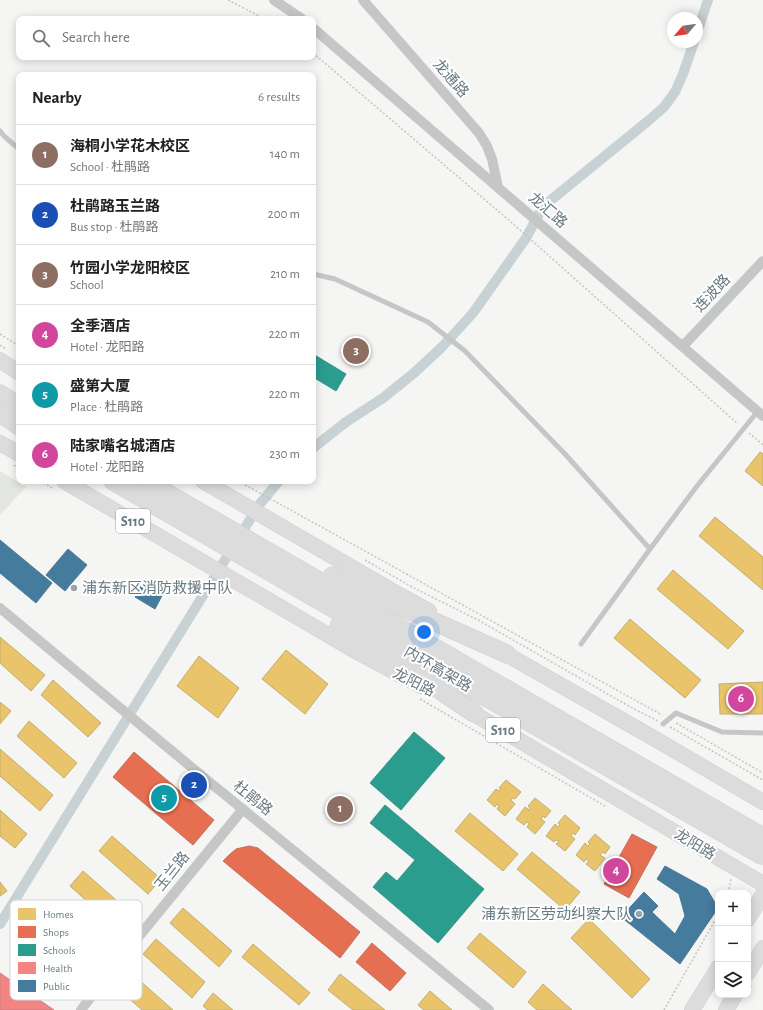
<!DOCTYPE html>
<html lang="en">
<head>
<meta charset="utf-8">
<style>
	body { margin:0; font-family:"Alegreya Sans","Noto Sans SC",sans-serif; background:#f6f6f6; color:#202124 }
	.controls { position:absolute; right:12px; bottom:12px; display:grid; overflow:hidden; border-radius:8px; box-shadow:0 2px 10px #0003 }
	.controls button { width:36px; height:36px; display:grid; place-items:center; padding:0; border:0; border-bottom:1px solid #e0e0e0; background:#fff; color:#202124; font:20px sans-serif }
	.compass { position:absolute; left:667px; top:12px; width:36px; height:36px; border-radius:50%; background:#fff; box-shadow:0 2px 10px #0003; rotate:241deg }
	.you { position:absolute; left:424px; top:632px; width:14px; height:14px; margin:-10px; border:3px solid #fff; border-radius:50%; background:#1a73e8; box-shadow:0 0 0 6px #1a73e833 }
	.badge { display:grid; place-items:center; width:26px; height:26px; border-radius:50%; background:#b45309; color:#fff; font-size:13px; font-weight:700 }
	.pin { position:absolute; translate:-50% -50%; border:2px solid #fff; box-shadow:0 1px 4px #0006 }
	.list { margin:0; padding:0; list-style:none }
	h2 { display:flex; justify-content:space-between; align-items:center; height:52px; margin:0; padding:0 16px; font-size:17px }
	h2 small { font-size:13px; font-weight:400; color:#757577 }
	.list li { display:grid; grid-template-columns:26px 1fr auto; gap:12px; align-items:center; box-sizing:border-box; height:60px; padding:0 16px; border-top:1px solid #e0e0e0 }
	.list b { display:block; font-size:15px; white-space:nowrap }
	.list p { margin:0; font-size:13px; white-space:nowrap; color:#757577 }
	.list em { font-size:13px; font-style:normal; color:#757577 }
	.icon { flex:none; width:22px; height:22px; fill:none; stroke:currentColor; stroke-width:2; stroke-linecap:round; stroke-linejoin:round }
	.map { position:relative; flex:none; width:763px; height:1010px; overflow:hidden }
	.search { position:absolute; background:#fff; box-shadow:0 2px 10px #0003; left:16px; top:16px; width:300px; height:44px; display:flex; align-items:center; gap:10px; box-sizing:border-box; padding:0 14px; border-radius:8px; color:#757577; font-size:15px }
	.panel { position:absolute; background:#fff; box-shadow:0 2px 10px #0003; left:16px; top:72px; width:300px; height:412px; border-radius:8px }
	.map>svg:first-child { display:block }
</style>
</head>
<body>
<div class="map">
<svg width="763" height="1010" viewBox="0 0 763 1010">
	<rect width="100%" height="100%" fill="#f5f5f4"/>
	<path fill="#e4e6e1" d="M0,471L26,487L0,515Z"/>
	<g fill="#e9c46a" stroke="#c2ae71">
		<path d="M760,452L763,454V486L745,471Z"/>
		<path d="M715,517L763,557V590L699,536Z"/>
		<path d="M673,570L744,631L728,649L657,589Z"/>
		<path d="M630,619L701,680L685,698L614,638Z"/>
		<path d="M0,637L45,675L31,691L0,663Z"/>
		<path d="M286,650L328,684L305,714L262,679Z"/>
		<path d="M199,656L239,688L218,718L177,686Z"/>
		<path d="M53,680L101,723L88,737L41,695Z"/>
		<path d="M763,682V714H720L719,684Z"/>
		<path d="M0,702L11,711L0,724Z"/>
		<path d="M29,721L77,763L64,778L17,736Z"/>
		<path d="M0,749L53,795L40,811L0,776Z"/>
		<path d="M506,780L521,792L515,799L513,798L511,800L515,804L505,816L497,809L499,806L497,804L495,807L487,800L496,789L499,791L501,789L499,788Z"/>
		<path d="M535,798L551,811L545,818L543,816L541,819L545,822L535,834L527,827L529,824L527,822L524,825L516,819L525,807L529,810L530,808L528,806Z"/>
		<path d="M0,810L27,834L15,848L0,836Z"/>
		<path d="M470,813L518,854L503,871L455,831Z"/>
		<path d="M565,815L580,828L575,835L573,833L571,836L575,839L565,851L556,844L559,841L556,840L554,842L546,836L555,824L558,827L560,825L558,823Z"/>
		<path d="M595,834L610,847L605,854L603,852L600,855L605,858L595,871L586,864L589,861L586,859L584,862L576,855L585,843L588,846L590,844L588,842Z"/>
		<path d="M112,836L161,879L148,894L99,851Z"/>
		<path d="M532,852L580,892L565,910L517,869Z"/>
		<path d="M83,871L132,914L119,930L70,886Z"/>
		<path d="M0,882L7,891L0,896Z"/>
		<path d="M183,908L232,951L219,967L170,923Z"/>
		<path d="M589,919L650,979L632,998L571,938Z"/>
		<path d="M480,933L526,972L513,988L467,948Z"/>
		<path d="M156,939L205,982L192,998L143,954Z"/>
		<path d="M253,944L310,993L299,1005L242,957Z"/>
		<path d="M129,971L173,1010H142L115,986Z"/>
		<path d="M340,974L385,1010H353L328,990Z"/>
		<path d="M543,984L572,1010H537L528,1002Z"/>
		<path d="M430,991L452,1010H424L418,1005Z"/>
		<path d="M213,993L233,1010H208L203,1006Z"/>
	</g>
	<g fill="#e76f51" stroke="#c1725f">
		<path d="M134,752L214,820L193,845L113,777Z"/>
		<path d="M632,834L657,847L629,898L604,884Z"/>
		<path d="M249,846L258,848L360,932L340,958L223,861L229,855L236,849Z"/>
		<path d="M372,943L406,973L390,991L356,962Z"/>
	</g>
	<g fill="#2a9d8f" stroke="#3c928b">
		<path d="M313,354L346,374L336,391L313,377Z"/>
		<path d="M414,732L445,758L401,810L370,783Z"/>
		<path d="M385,805L484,889L438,943L373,887L386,872L397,881L415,860L370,823Z"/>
	</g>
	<path fill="#f28482" stroke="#c88182" d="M0,973L54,1010H0Z"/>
	<g fill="#457b9d" stroke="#4f7a95">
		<path d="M0,540L52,583L36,603L0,573Z"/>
		<path d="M68,549L87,565L65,591L46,575Z"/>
		<path d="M145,579L165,590L155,609L135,597Z"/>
		<path d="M665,866L707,889L718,908L680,964L621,917L644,892L658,906L652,912L675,934L685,916L679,894L657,879Z"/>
	</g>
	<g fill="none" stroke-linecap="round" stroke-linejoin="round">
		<g stroke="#c8d1d3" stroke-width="10">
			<path d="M697,33L708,0"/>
			<path d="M313,448L346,422L383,398L414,373L442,347L473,313L526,238L539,214L544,207L551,200L648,121L664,107L675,92L683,74L694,42"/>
			<path d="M0,924L259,505L279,481"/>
		</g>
		<defs>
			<g id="primary">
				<path d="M0,360L19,373"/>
				<path d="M0,443L19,454"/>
				<path d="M64,481L359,653L421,686"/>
				<path d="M203,481L394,592L429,611"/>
				<path d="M497,649L650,736L763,802"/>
				<path d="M464,708L763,884"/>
				<path d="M748,919L763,894"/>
				<path d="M748,973L763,948"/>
				<path d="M692,1010L718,968"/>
				<path d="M726,1010L735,995"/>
			</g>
			<g id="highway">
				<path d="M0,394L19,406"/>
				<path d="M0,413L19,426"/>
				<path d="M113,481L512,712"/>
				<path d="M146,481L520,697"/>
				<path d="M332,576L507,654"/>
				<path d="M339,626L383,652L474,713"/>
			</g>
		</defs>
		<use href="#primary" stroke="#d0d1d1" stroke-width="16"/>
		<use href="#highway" stroke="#d0d1d1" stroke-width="19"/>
		<g stroke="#c3c5c5" stroke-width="1.5" stroke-dasharray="2 2" stroke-linecap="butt">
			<path d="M228,0L265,19"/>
			<path d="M313,53L511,222L738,424"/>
			<path d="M0,334L19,346"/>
			<path d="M0,345L6,349"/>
			<path d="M749,433L763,445"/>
			<path d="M14,465L19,469"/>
			<path d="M40,481L54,489"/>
			<path d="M238,481L662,715"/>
			<path d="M365,560L412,587L478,620L634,709L658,721"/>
			<path d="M420,699L605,806"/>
			<path d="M676,723L763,773"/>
			<path d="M670,727L763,780"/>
			<path d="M728,893L731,879"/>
			<path d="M748,991L752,985"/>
			<path d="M664,1010L718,915"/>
		</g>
		<g stroke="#c5c7c7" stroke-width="5">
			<path d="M0,131L5,137L19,149"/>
			<path d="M313,274L335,279L428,322L465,351L565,454L650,549"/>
			<path d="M581,644L650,549L697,486L758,411"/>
			<path d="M663,724L676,713L722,732L763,733"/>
		</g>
		<g stroke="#c5c7c7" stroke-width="10">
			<path d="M274,0L302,19"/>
			<path d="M363,0L479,133L487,146L492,159L498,187"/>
			<path d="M313,28L763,416"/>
			<path d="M683,346L763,261"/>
			<path d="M0,608L202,776L489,1010"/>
			<path d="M81,1010L109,973L243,809"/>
		</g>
		<use href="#primary" stroke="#dcdcdd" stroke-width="15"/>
		<use href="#highway" stroke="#dcdcdd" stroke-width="18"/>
		<defs>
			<g id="highway-bridge">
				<path d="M520,697L763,837"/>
				<path d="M512,712L763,856"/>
			</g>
		</defs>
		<use href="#highway-bridge" stroke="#d0d1d1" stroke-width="19" stroke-linecap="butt"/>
		<use href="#highway-bridge" stroke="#dcdcdd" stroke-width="18"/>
	</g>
	<g fill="#99a4a9" stroke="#fff" stroke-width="1.5">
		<circle cx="74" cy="588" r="4"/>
		<circle cx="639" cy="914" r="4"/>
	</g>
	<g text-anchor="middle" stroke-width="4" stroke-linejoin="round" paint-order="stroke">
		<g fill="#fff" stroke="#95a1a7" stroke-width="1">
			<rect x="116" y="509" width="34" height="24" rx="3"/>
			<rect x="486" y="718" width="34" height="24" rx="3"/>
		</g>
		<g font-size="14" font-weight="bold" fill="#677981">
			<text x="133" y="526">S110</text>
			<text x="503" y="735">S110</text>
		</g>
		<g font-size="15" fill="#677981" stroke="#fff">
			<text transform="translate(451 78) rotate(49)" y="5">龙通路</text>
			<text transform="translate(548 210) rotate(41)" y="5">龙汇路</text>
			<text transform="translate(712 293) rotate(-47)" y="5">连波路</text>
			<text transform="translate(438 669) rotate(30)" y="5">内环高架路</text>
			<text transform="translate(414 682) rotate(27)" y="5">龙阳路</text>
			<text transform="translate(253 798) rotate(39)" y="5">杜鹃路</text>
			<text transform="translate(695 844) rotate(31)" y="5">龙阳路</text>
			<text transform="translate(172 871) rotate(-51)" y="5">玉兰路</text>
		</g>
		<g font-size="15" fill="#677981" stroke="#fff" text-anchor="start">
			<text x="82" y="593">浦东新区消防救援中队</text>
			<text x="631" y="919" text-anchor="end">浦东新区劳动纠察大队</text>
		</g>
	</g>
	<rect x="10" y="900" width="132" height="100" rx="6" fill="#fff" stroke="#d1d7d9" stroke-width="1"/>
	<rect x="18" y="908" width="18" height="12" fill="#e9c46a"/>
	<rect x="18" y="926" width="18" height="12" fill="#e76f51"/>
	<rect x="18" y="944" width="18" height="12" fill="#2a9d8f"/>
	<rect x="18" y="962" width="18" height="12" fill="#f28482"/>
	<rect x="18" y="980" width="18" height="12" fill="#457b9d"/>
	<g font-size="11" fill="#677981">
		<text x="43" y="918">Homes</text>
		<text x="43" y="936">Shops</text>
		<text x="43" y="954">Schools</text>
		<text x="43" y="972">Health</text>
		<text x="43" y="990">Public</text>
	</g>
</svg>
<div class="controls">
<button>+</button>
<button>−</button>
<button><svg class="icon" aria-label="layers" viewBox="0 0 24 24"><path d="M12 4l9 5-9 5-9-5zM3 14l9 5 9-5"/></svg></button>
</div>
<svg class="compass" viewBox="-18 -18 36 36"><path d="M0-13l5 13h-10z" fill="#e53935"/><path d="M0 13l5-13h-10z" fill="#757577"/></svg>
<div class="you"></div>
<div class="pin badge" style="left:340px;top:809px;background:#8d6e63">1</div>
<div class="pin badge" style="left:194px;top:785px;background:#1a4fb4">2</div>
<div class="pin badge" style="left:356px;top:351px;background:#8d6e63">3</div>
<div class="pin badge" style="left:616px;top:871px;background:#d1479c">4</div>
<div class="pin badge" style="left:164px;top:798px;background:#0f9aa8">5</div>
<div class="pin badge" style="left:741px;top:699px;background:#d1479c">6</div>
<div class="search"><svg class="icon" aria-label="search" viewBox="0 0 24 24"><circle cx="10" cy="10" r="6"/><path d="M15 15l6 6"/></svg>Search here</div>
<section class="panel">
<h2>Nearby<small>6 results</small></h2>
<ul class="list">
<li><span class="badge" style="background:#8d6e63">1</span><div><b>海桐小学花木校区</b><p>School · 杜鹃路</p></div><em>140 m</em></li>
<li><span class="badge" style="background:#1a4fb4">2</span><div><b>杜鹃路玉兰路</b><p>Bus stop · 杜鹃路</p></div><em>200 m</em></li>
<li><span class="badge" style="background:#8d6e63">3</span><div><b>竹园小学龙阳校区</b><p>School</p></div><em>210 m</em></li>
<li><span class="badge" style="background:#d1479c">4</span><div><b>全季酒店</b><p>Hotel · 龙阳路</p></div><em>220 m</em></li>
<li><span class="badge" style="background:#0f9aa8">5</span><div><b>盛第大厦</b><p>Place · 杜鹃路</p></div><em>220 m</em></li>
<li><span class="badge" style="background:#d1479c">6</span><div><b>陆家嘴名城酒店</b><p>Hotel · 龙阳路</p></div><em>230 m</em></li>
</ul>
</section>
</div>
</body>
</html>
